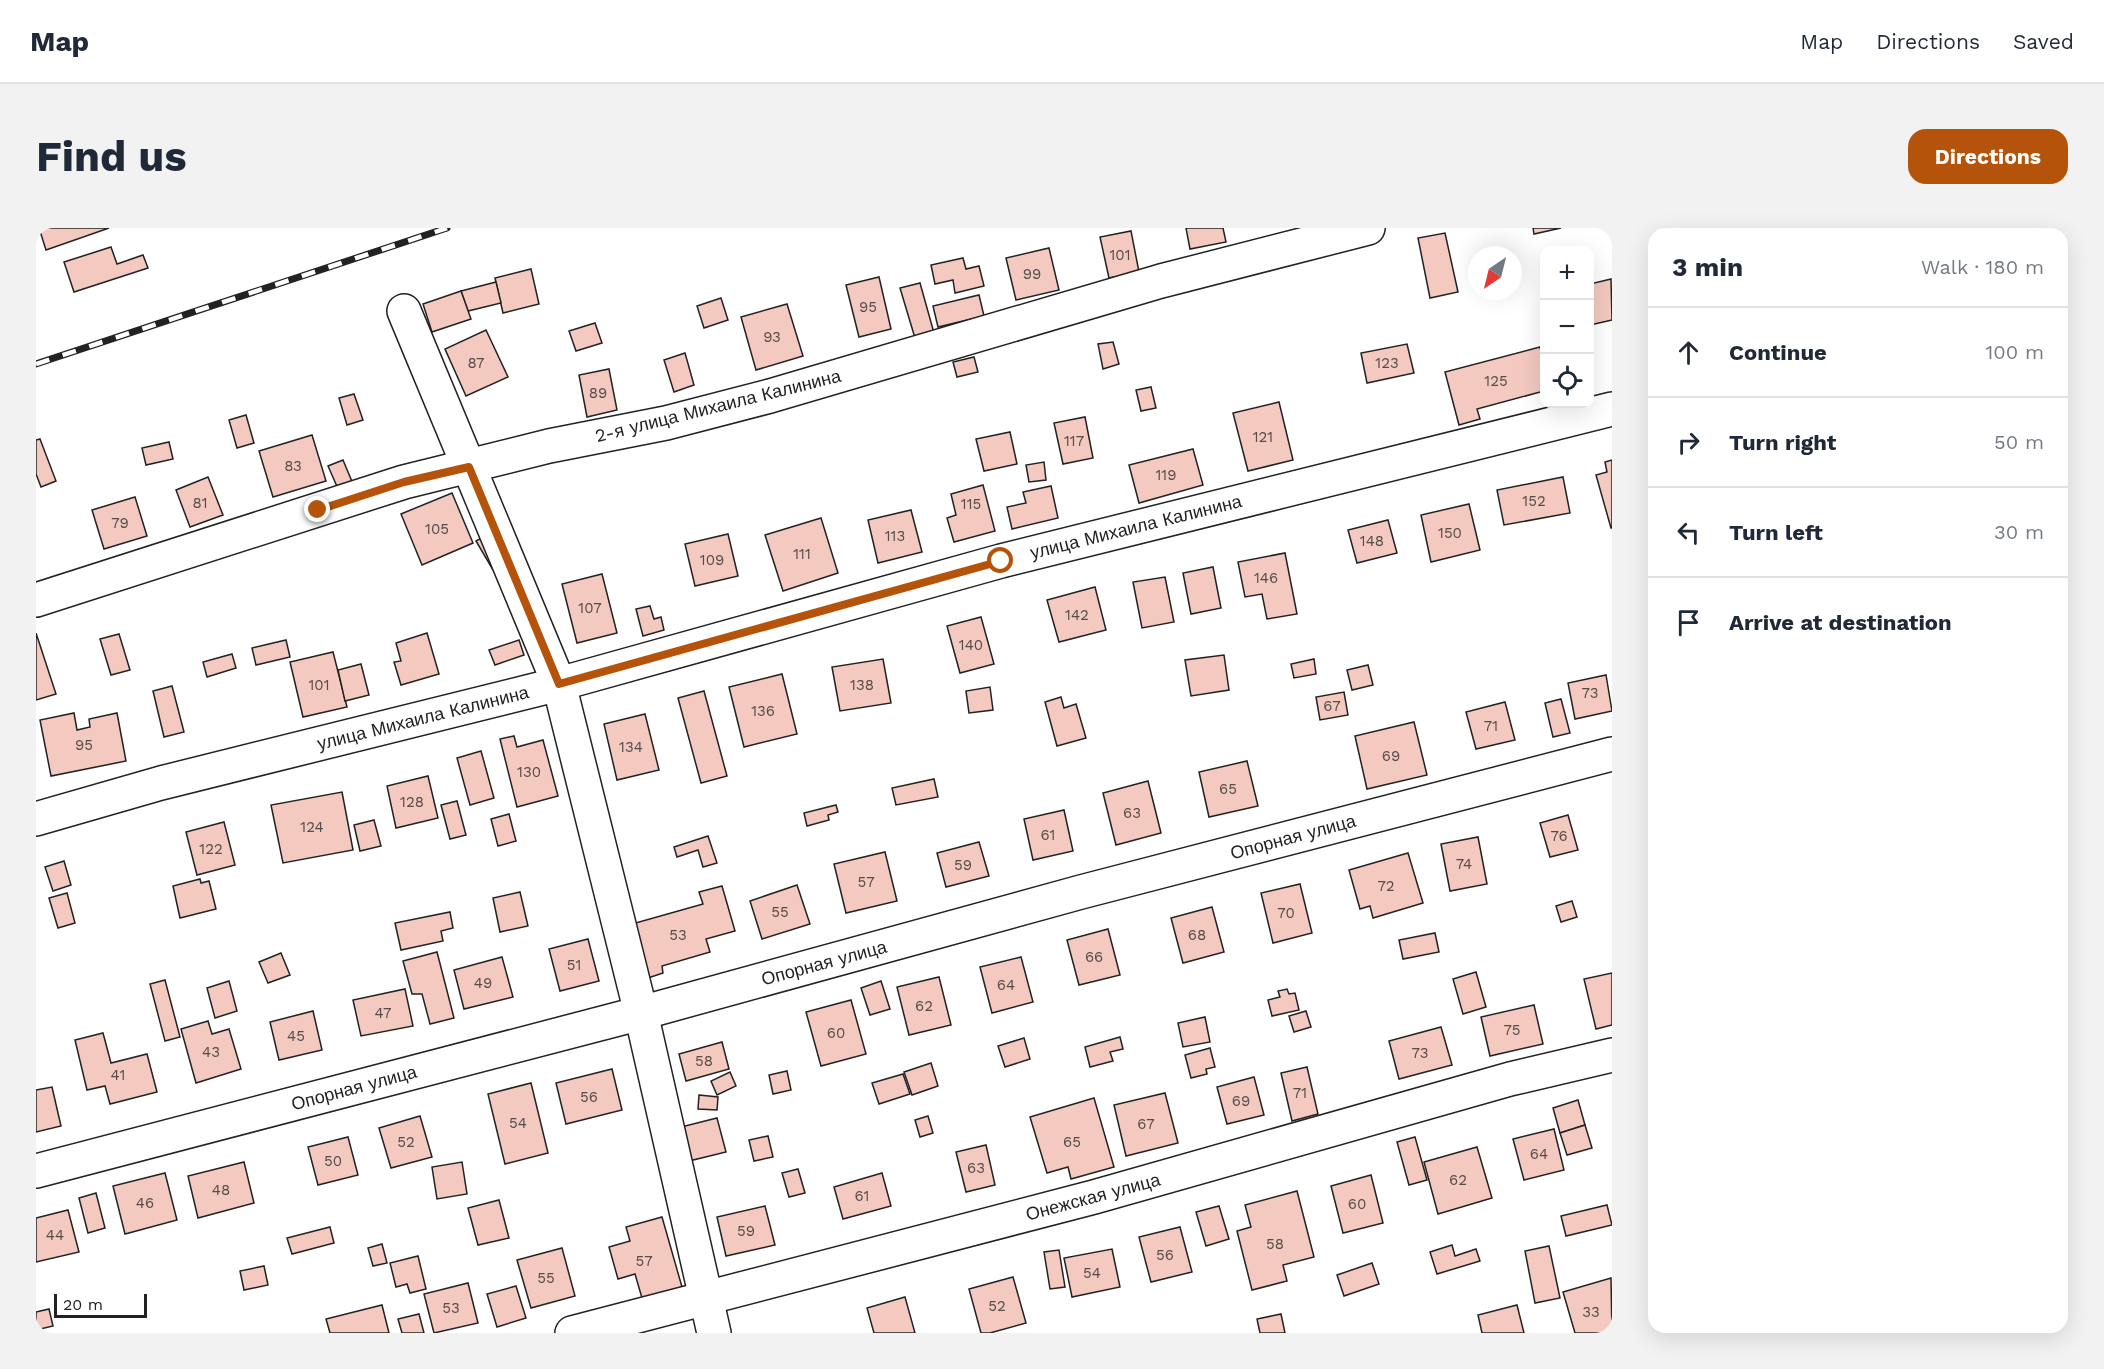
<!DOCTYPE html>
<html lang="en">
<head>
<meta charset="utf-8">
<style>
	body { margin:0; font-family:"Work Sans",sans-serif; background:#f2f2f3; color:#1f2937 }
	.controls { position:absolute; right:18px; top:18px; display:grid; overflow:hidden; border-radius:12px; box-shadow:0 6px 24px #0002 }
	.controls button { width:54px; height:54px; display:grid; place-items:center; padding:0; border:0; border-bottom:2px solid #e0e1e3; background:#fff; color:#1f2937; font:30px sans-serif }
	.compass { position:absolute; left:1432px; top:18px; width:54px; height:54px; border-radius:50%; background:#fff; box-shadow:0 6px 24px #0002; rotate:215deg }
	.scale { position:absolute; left:18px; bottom:15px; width:93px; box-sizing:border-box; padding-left:6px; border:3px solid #222; border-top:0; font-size:16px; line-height:21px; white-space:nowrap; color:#222; -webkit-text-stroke:4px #fff; paint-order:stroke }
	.stop { position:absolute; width:18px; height:18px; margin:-14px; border:4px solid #b45309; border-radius:50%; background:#fff }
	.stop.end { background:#b45309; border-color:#fff; box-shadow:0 2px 6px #0008 }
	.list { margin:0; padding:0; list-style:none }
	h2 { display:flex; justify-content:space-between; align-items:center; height:78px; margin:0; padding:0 24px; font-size:26px }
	h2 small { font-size:20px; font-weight:400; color:#747a83 }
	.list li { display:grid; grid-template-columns:39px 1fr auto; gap:18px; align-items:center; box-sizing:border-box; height:90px; padding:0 24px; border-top:2px solid #e0e1e3 }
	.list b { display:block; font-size:22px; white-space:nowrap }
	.list em { font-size:20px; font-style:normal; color:#747a83 }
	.icon { flex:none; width:33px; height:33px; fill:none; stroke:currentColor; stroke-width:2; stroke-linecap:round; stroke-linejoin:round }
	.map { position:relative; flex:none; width:1576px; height:1105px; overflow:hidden; border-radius:18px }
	header { display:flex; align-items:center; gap:36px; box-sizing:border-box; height:84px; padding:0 30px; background:#fff; border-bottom:2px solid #e0e1e3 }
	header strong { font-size:28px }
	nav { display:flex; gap:33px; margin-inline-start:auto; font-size:21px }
	.intro { display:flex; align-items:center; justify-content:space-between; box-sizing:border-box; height:144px; padding:0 36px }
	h1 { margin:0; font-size:42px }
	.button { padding:15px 27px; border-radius:18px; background:#b45309; color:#fff; font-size:21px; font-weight:700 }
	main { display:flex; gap:36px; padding:0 36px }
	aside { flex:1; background:#fff; border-radius:18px; box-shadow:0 6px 24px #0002 }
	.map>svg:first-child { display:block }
</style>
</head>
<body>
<header>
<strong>Map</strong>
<nav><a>Map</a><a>Directions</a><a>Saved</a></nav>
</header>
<div class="intro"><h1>Find us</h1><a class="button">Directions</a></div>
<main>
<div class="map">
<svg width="1576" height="1105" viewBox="0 0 1576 1105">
	<rect width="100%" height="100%" fill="#fff"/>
	<g fill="#f3c9c0" stroke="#222" stroke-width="1.5">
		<path d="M3,0H73L10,22Z"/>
		<path d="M1150,0H1187L1190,14L1154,21Z"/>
		<path d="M1497,0H1525L1498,6Z"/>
		<path d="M1095,3L1103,44L1073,50L1064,9Z"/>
		<path d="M1409,5L1422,64L1394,70L1382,10Z"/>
		<path d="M75,19L81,36L107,27L112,40L38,64L28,34Z"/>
		<path d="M1013,20L1023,62L980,72L970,30Z"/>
		<path d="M927,30L930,41L943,38L948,58L919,65L917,52L899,56L895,37Z"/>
		<path d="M495,41L503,76L467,85L459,50Z"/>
		<path d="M843,49L855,101L823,109L810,57Z"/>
		<path d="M1575,51L1576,92L1554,97V56Z"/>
		<path d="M460,54L465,75L432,83L425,63Z"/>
		<path d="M884,55L898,105L879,110L864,60Z"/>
		<path d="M425,63L435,91L396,104L387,76Z"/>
		<path d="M943,67L948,88L902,99L897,78Z"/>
		<path d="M685,70L692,92L668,100L661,78Z"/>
		<path d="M751,76L767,128L720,142L705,89Z"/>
		<path d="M559,95L566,115L540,123L533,103Z"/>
		<path d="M450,102L472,149L430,168L409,121Z"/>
		<path d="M1077,114L1083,136L1067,141L1062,116Z"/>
		<path d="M1371,116L1378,145L1331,155L1325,125Z"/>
		<path d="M1504,119L1508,135V163L1441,181L1444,191L1423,197L1409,144Z"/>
		<path d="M649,125L658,157L638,164L628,132Z"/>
		<path d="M938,129L942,144L921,149L917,134Z"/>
		<path d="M573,141L581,182L551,189L543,147Z"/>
		<path d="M1115,159L1120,180L1105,183L1100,162Z"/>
		<path d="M318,166L327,192L311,197L303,170Z"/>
		<path d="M1243,174L1257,232L1212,243L1197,185Z"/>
		<path d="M210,187L218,215L201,220L193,192Z"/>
		<path d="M1049,189L1057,230L1027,236L1018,195Z"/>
		<path d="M974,204L981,236L948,243L940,211Z"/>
		<path d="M276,207L290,253L237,269L223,223Z"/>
		<path d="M4,211L20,253L5,259L0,246V212Z"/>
		<path d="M133,214L137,231L110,237L106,220Z"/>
		<path d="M1157,221L1167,257L1103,275L1093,237Z"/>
		<path d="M307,232L317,256L303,263L292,238Z"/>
		<path d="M1576,232V300H1575L1560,247L1571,244L1569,234Z"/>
		<path d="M1008,234L1010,252L993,254L990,237Z"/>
		<path d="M172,249L187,287L154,299L140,262Z"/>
		<path d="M1527,249L1534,285L1468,297L1461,262Z"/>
		<path d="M947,257L959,303L918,314L911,290L920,287L915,266Z"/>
		<path d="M1015,258L1022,290L976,301L971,279L990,275L987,264Z"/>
		<path d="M416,265L437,315L386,337L365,286Z"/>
		<path d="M99,269L111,308L68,321L56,282Z"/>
		<path d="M1433,276L1444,322L1395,334L1385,287Z"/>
		<path d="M875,282L886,324L842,335L832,292Z"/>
		<path d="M785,290L802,345L747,363L729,307Z"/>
		<path d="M1352,292L1361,325L1321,335L1312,302Z"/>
		<path d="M452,306L468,336L457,342L440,313Z"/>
		<path d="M692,306L702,348L659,358L649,316Z"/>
		<path d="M1249,325L1261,386L1231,391L1226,366L1209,369L1202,334Z"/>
		<path d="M1177,339L1185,380L1155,386L1147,345Z"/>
		<path d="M566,346L581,405L541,415L526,356Z"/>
		<path d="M1129,349L1138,394L1106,400L1097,354Z"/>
		<path d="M1059,359L1070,402L1023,414L1011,372Z"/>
		<path d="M614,378L618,391L625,389L628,402L607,408L600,381Z"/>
		<path d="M945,389L958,436L924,445L911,398Z"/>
		<path d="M0,405L20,466L0,472Z"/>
		<path d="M391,405L403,446L365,457L358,434L365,433L360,415Z"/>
		<path d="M83,406L94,442L75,447L64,411Z"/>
		<path d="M250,412L254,429L220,437L216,420Z"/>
		<path d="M483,412L488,427L459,437L453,422Z"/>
		<path d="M297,424L311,479L267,489L254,434Z"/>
		<path d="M196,426L200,440L171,449L167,434Z"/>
		<path d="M1188,427L1193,462L1155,468L1149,432Z"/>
		<path d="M847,431L855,475L804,483L796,439Z"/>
		<path d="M1278,431L1280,446L1258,450L1255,436Z"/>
		<path d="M325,436L333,467L309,473L302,442Z"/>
		<path d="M1332,437L1337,457L1316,462L1311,442Z"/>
		<path d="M746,446L761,506L708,519L693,459Z"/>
		<path d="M1570,447L1576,483L1539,491L1532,455Z"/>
		<path d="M136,458L148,504L128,509L117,463Z"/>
		<path d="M954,459L957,482L933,485L930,463Z"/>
		<path d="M668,463L691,548L665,555L642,470Z"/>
		<path d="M1308,464L1312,487L1284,492L1280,469Z"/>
		<path d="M1025,469L1028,480L1040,476L1050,510L1021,518L1009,474Z"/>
		<path d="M1525,471L1534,505L1517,509L1509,475Z"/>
		<path d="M1469,474L1479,512L1440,521L1430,484Z"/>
		<path d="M38,485L41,502L54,499L53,491L81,485L90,533L15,548L4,492Z"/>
		<path d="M609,486L623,542L581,552L568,496Z"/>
		<path d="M1378,494L1391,547L1331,561L1319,508Z"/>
		<path d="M478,508L481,519L507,512L522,568L481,579L464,511Z"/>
		<path d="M445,523L458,570L434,577L421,530Z"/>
		<path d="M1211,533L1222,578L1173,589L1163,544Z"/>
		<path d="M392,548L402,590L360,600L351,558Z"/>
		<path d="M898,551L902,569L860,577L856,560Z"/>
		<path d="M1112,553L1125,605L1080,617L1067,565Z"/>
		<path d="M306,564L317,622L247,635L235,577Z"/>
		<path d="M421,573L430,607L414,611L405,577Z"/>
		<path d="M800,577L802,584L792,587L793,592L771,598L768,585Z"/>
		<path d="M1028,582L1037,623L997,632L988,591Z"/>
		<path d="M473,586L480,613L462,618L455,591Z"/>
		<path d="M1532,587L1542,622L1514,629L1504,595Z"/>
		<path d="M338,592L345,618L324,623L318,597Z"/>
		<path d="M188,594L199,637L161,647L150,604Z"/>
		<path d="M672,608L681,635L667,639L662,622L641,629L638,619Z"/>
		<path d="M1442,609L1451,656L1414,663L1405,616Z"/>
		<path d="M943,614L953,648L910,659L901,625Z"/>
		<path d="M849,624L861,673L810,685L798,636Z"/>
		<path d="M1372,625L1387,675L1337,690L1334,678L1324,681L1313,642Z"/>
		<path d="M28,633L35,657L17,663L9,639Z"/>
		<path d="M164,651L165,655L173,653L180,681L144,690L137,658Z"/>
		<path d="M1264,656L1276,705L1237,715L1225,665Z"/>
		<path d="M761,657L774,696L726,711L714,673Z"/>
		<path d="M686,658L699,703L670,711L674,724L626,738L627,745L612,750L596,696L667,676L663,664Z"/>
		<path d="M484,664L492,698L464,704L457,670Z"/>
		<path d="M31,665L39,695L22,700L13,670Z"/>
		<path d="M1536,673L1541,689L1525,694L1520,678Z"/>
		<path d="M1176,679L1188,724L1147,735L1135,690Z"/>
		<path d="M414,684L417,700L405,703L407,713L365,722L359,695Z"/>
		<path d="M1072,701L1084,747L1043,757L1031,712Z"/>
		<path d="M1399,705L1403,724L1367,731L1363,712Z"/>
		<path d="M552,711L563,753L524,763L513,721Z"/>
		<path d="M401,724L418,790L394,796L386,766H376L367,733Z"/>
		<path d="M245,725L254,747L232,755L223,734Z"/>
		<path d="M466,729L477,769L428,781L418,742Z"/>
		<path d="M985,729L997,774L956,785L944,739Z"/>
		<path d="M1440,744L1450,779L1427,786L1417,751Z"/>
		<path d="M1576,745V797L1560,801L1548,751Z"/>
		<path d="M903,749L915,797L873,807L861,759Z"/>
		<path d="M129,752L144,809L129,813L114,756Z"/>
		<path d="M193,753L201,783L179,790L171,760Z"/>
		<path d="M845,753L854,781L834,787L825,760Z"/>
		<path d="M369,761L377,798L325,808L317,772Z"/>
		<path d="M1251,761L1253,766L1259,765L1263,782L1236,788L1232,772L1244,769L1242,763Z"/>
		<path d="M815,772L830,826L785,838L770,784Z"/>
		<path d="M1498,777L1507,816L1454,828L1445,789Z"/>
		<path d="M277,783L286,822L243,832L234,794Z"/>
		<path d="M1270,783L1275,799L1258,804L1253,788Z"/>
		<path d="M1169,789L1174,814L1147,819L1142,795Z"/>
		<path d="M172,793L176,806L193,801L205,841L160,855L145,801Z"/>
		<path d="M1405,799L1416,837L1363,851L1353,813Z"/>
		<path d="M67,805L75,835L111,826L121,864L74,876L69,858L51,862L39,812Z"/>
		<path d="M1084,809L1087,821L1074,824L1077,833L1054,839L1049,819Z"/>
		<path d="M988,810L994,831L969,839L962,818Z"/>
		<path d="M686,814L693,841L650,853L643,826Z"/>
		<path d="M1174,820L1179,839L1170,841L1171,846L1155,850L1149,827Z"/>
		<path d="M895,835L902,858L876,867L868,844Z"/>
		<path d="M1271,839L1282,886L1256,893L1245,845Z"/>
		<path d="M576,841L586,882L530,896L520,855Z"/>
		<path d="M751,843L755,862L737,866L733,847Z"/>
		<path d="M694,844L700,858L681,867L675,853Z"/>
		<path d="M867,846L874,866L843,876L836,855Z"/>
		<path d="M1218,849L1228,887L1191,896L1181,859Z"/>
		<path d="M495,855L512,925L469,936L452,866Z"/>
		<path d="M16,859L25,898L0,904V862Z"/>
		<path d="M1129,865L1142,915L1090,928L1078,877Z"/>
		<path d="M663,867L682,869L681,882L662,881Z"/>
		<path d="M1058,870L1078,939L1035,951L1032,939L1011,945L994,889Z"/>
		<path d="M1542,872L1549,897L1524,905L1517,880Z"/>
		<path d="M384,888L396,929L355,940L343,900Z"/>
		<path d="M892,888L897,905L884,909L879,892Z"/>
		<path d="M681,890L690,924L653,933L645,899Z"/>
		<path d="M1549,897L1556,920L1531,927L1524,905Z"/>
		<path d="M1518,901L1528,942L1488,952L1477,911Z"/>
		<path d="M732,908L737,929L718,933L713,912Z"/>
		<path d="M312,909L322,947L282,957L272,919Z"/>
		<path d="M1379,909L1391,952L1373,957L1361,914Z"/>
		<path d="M950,917L959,957L930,964L920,924Z"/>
		<path d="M1441,919L1456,970L1402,986L1388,934Z"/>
		<path d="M208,934L218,975L162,990L152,948Z"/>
		<path d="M426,934L431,966L401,971L396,939Z"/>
		<path d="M762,941L769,965L753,969L746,945Z"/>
		<path d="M129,945L141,992L89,1006L77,958Z"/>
		<path d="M846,945L855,978L807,991L798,959Z"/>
		<path d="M1335,947L1347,995L1307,1005L1295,958Z"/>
		<path d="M1261,963L1278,1029L1247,1037L1251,1053L1216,1062L1201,1003L1215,999L1209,977Z"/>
		<path d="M60,965L69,1000L52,1005L43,970Z"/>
		<path d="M463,972L473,1010L442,1017L432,980Z"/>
		<path d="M1571,977L1576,997L1530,1008L1525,988Z"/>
		<path d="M729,978L739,1017L690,1028L681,989Z"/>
		<path d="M1183,978L1193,1011L1170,1018L1160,984Z"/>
		<path d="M32,982L43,1024L0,1034V990Z"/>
		<path d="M626,989L646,1059L606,1070L599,1046L582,1051L573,1019L594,1013L590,999Z"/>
		<path d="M294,999L298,1015L256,1026L251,1010Z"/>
		<path d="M1144,999L1156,1044L1115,1054L1103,1009Z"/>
		<path d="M346,1016L351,1035L337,1038L332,1020Z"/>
		<path d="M1416,1017L1419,1028L1440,1021L1444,1033L1401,1046L1394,1024Z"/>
		<path d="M1513,1018L1524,1070L1499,1075L1489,1023Z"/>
		<path d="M526,1020L539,1068L495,1080L481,1032Z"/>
		<path d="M1076,1021L1084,1059L1036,1069L1028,1030Z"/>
		<path d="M1023,1022L1029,1059L1014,1061L1008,1024Z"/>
		<path d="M382,1028L390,1061L374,1065L371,1056L360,1059L354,1035Z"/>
		<path d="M1336,1035L1343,1056L1308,1068L1301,1047Z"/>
		<path d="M228,1038L232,1057L208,1062L204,1043Z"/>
		<path d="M977,1049L990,1095L954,1105H945L933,1061Z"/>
		<path d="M1575,1050L1576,1105H1539L1527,1064Z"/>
		<path d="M432,1055L442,1095L398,1105L388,1066Z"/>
		<path d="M480,1058L490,1090L461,1099L451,1066Z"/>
		<path d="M869,1069L879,1105H838L831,1080Z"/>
		<path d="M346,1077L353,1105H294L290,1091Z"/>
		<path d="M1481,1077L1488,1105H1446L1442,1087Z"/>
		<path d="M13,1081L17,1098L0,1102V1084Z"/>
		<path d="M383,1086L388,1105H366L362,1091Z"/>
		<path d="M1245,1086L1249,1105H1224L1221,1091Z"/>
	</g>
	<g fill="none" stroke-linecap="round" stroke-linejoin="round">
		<defs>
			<g id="minor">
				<path d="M368,83L523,456L605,785L678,1105"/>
				<path d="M0,372L368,254L513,218L630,195L734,168L1125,53L1332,0"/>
				<path d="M0,591L125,555L523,456L965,333L1576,181"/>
				<path d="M0,943L605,785L1045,664L1576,526"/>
				<path d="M536,1105L1058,969L1474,851L1576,827"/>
			</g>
		</defs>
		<use href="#minor" stroke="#222" stroke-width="36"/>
		<use href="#minor" stroke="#fff" stroke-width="33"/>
		<defs>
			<path id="rail" d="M0,136L411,0"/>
		</defs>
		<use href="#rail" stroke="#222" stroke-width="7"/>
		<use href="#rail" stroke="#fff" stroke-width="4.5" stroke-dasharray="14" stroke-linecap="butt"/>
	</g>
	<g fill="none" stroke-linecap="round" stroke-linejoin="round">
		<path stroke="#b45309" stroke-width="8" d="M282,282L368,254L433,239L523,456L965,333"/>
	</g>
	<g text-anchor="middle" stroke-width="4.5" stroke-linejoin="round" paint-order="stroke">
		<g font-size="15" fill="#564c4a">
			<text x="1084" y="32">101</text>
			<text x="996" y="51">99</text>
			<text x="832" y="84">95</text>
			<text x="736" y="114">93</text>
			<text x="440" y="140">87</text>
			<text x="1351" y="140">123</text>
			<text x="1460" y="158">125</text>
			<text x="562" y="170">89</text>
			<text x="1227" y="214">121</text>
			<text x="1038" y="218">117</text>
			<text x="257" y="243">83</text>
			<text x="1130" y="252">119</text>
			<text x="1498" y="278">152</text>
			<text x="164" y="280">81</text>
			<text x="935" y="281">115</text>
			<text x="84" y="300">79</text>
			<text x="401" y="306">105</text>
			<text x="1414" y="310">150</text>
			<text x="859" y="313">113</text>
			<text x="1336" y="318">148</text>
			<text x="766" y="331">111</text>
			<text x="676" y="337">109</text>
			<text x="1230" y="355">146</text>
			<text x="554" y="385">107</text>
			<text x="1041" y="392">142</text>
			<text x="935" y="422">140</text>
			<text x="283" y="462">101</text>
			<text x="826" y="462">138</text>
			<text x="1554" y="470">73</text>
			<text x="1296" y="483">67</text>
			<text x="727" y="488">136</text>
			<text x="1455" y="503">71</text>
			<text x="48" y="522">95</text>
			<text x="595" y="524">134</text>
			<text x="1355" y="533">69</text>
			<text x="493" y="549">130</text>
			<text x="1192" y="566">65</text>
			<text x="376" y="579">128</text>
			<text x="1096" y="590">63</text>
			<text x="276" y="604">124</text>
			<text x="1012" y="612">61</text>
			<text x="1523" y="613">76</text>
			<text x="175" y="626">122</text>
			<text x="1428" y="641">74</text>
			<text x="927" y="642">59</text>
			<text x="830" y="659">57</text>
			<text x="1350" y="663">72</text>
			<text x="744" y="689">55</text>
			<text x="1250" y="690">70</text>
			<text x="642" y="712">53</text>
			<text x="1161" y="712">68</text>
			<text x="1058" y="734">66</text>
			<text x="538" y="742">51</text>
			<text x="447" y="760">49</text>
			<text x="970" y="762">64</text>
			<text x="888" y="783">62</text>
			<text x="347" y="790">47</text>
			<text x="1476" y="807">75</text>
			<text x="800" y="810">60</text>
			<text x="260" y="813">45</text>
			<text x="175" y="829">43</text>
			<text x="1384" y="830">73</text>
			<text x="668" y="838">58</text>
			<text x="82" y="852">41</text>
			<text x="1264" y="870">71</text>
			<text x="553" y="874">56</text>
			<text x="1205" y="878">69</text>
			<text x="482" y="900">54</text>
			<text x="1110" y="901">67</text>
			<text x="370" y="919">52</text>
			<text x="1036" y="919">65</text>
			<text x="1503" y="931">64</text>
			<text x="297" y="938">50</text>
			<text x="940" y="945">63</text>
			<text x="1422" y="957">62</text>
			<text x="185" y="967">48</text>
			<text x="826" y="973">61</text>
			<text x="109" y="980">46</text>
			<text x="1321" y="981">60</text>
			<text x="710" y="1008">59</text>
			<text x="19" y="1012">44</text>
			<text x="1239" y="1021">58</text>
			<text x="1129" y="1032">56</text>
			<text x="608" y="1038">57</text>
			<text x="1056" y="1050">54</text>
			<text x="510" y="1055">55</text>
			<text x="961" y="1083">52</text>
			<text x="415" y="1085">53</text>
			<text x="1555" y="1089">33</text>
		</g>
		<g font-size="18" fill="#222" stroke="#fff">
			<text transform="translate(682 178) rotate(-14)" y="6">2-я улица Михаила Калинина</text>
			<text transform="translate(1100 299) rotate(-14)" y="6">улица Михаила Калинина</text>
			<text transform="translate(387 490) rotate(-14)" y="6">улица Михаила Калинина</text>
			<text transform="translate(1257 609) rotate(-15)" y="6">Опорная улица</text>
			<text transform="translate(788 735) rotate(-15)" y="6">Опорная улица</text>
			<text transform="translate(318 860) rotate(-15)" y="6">Опорная улица</text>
			<text transform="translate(1057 969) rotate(-15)" y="6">Онежская улица</text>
		</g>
	</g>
</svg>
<div class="controls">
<button>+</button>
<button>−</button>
<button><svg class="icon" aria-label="locate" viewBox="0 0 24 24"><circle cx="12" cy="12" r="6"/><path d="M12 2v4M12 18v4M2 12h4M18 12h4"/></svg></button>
</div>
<svg class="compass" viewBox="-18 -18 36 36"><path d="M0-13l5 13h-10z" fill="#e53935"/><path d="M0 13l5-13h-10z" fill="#747a83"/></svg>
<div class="scale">20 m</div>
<div class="stop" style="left:965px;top:333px"></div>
<div class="stop end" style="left:282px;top:282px"></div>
</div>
<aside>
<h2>3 min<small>Walk · 180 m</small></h2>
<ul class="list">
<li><svg class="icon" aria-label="ahead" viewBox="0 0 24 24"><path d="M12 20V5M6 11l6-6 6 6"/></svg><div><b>Continue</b></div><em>100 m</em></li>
<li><svg class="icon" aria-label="right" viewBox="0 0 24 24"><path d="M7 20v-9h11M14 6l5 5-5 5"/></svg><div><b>Turn right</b></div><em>50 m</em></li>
<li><svg class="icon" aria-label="left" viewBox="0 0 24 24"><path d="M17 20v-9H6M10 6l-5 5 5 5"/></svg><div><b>Turn left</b></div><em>30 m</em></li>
<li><svg class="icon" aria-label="arrive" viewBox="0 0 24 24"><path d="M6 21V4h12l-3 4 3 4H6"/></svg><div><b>Arrive at destination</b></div></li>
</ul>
</aside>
</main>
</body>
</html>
